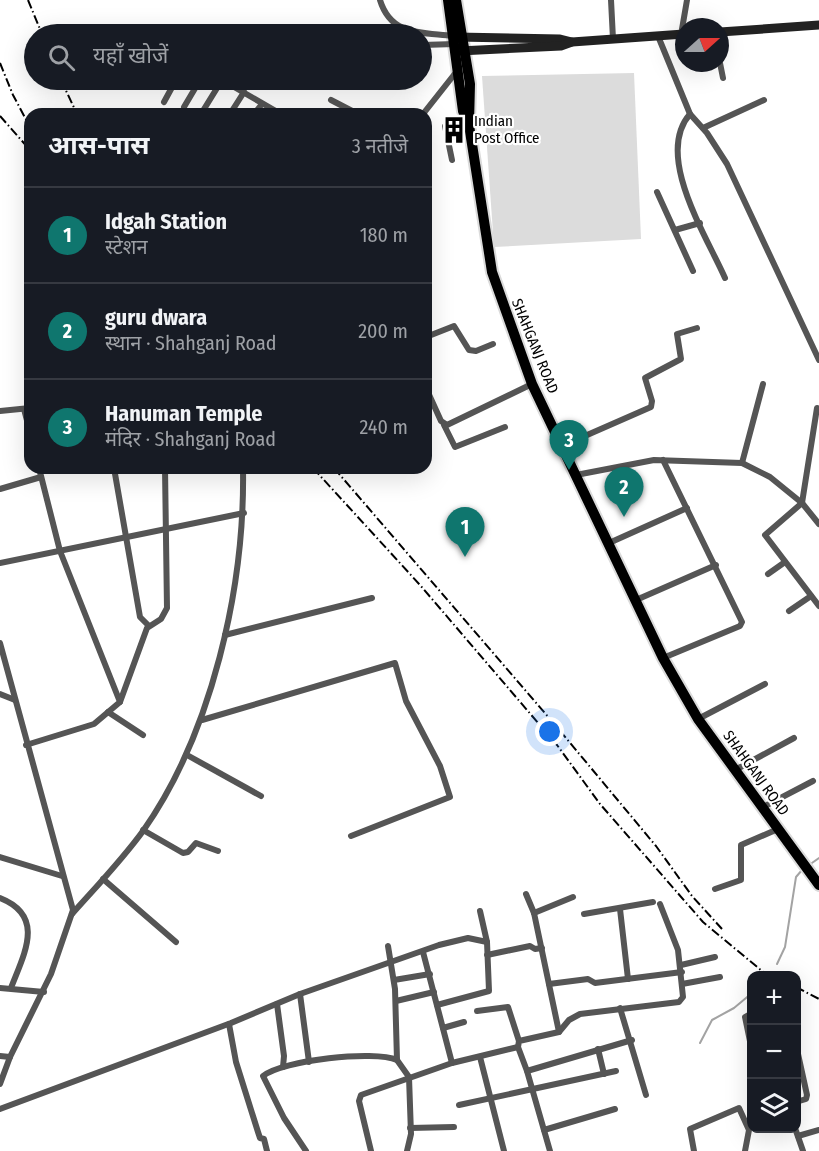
<!DOCTYPE html>
<html lang="hi">
<head>
<meta charset="utf-8">
<style>
	body { margin:0; font-family:"Fira Sans Condensed","Noto Sans Devanagari",sans-serif; background:#20242c; color:#f1f3f6 }
	.controls { position:absolute; right:18px; bottom:18px; display:grid; overflow:hidden; border-radius:12px; box-shadow:0 6px 24px #0002 }
	.controls button { width:54px; height:54px; display:grid; place-items:center; padding:0; border:0; border-bottom:2px solid #363941; background:#171b24; color:#f1f3f6; font:30px sans-serif }
	.compass { position:absolute; left:675px; top:18px; width:54px; height:54px; border-radius:50%; background:#171b24; box-shadow:0 6px 24px #0002; rotate:69deg }
	.you { position:absolute; left:550px; top:732px; width:21px; height:21px; margin:-15px; border:4px solid #fff; border-radius:50%; background:#1a73e8; box-shadow:0 0 0 9px #1a73e833 }
	.badge { display:grid; place-items:center; width:39px; height:39px; border-radius:50%; background:#0f766e; color:#fff; font-size:20px; font-weight:700 }
	.pin { position:absolute; translate:-50% -50px; filter:drop-shadow(0 2px 3px #0008) }
	.pin::after { content:''; position:absolute; top:32px; width:21px; height:18px; background:inherit; clip-path:polygon(0 0,100% 0,50% 100%) }
	.list { margin:0; padding:0; list-style:none }
	h2 { display:flex; justify-content:space-between; align-items:center; height:78px; margin:0; padding:0 24px; font-size:26px }
	h2 small { font-size:20px; font-weight:400; color:#9ea1a6 }
	.list li { display:grid; grid-template-columns:39px 1fr auto; gap:18px; align-items:center; box-sizing:border-box; height:96px; padding:0 24px; border-top:2px solid #363941 }
	.list b { display:block; font-size:22px; white-space:nowrap }
	.list p { margin:0; font-size:20px; white-space:nowrap; color:#9ea1a6 }
	.list em { font-size:20px; font-style:normal; color:#9ea1a6 }
	.icon { flex:none; width:33px; height:33px; fill:none; stroke:currentColor; stroke-width:2; stroke-linecap:round; stroke-linejoin:round }
	.map { position:relative; flex:none; width:819px; height:1151px; overflow:hidden }
	.search { position:absolute; background:#171b24; box-shadow:0 6px 24px #0002; left:24px; top:24px; width:408px; height:66px; display:flex; align-items:center; gap:15px; box-sizing:border-box; padding:0 21px; border-radius:33px; color:#9ea1a6; font-size:22px }
	.panel { position:absolute; background:#171b24; box-shadow:0 6px 24px #0002; left:24px; top:108px; width:408px; height:366px; border-radius:18px }
	.map>svg:first-child { display:block }
</style>
</head>
<body>
<div class="map">
<svg width="819" height="1151" viewBox="0 0 819 1151">
	<rect width="100%" height="100%" fill="#fff"/>
	<path fill="#dcdcdc" d="M634,73L641,239L494,247L482,76Z"/>
	<g fill="none" stroke-linecap="round" stroke-linejoin="round">
		<g stroke="#a3a3a3" stroke-width="2">
			<path d="M809,865L819,858"/>
			<path d="M777,964L785,947L796,877L802,870"/>
			<path d="M700,1043L712,1020L734,1008L752,993"/>
		</g>
		<defs>
			<g id="primary">
				<path d="M448,0L463,111L469,125L492,272L532,384L663,658L698,719L819,885"/>
				<path d="M456,0L470,84L469,124"/>
			</g>
		</defs>
		<use href="#primary" stroke="#dbdbdb" stroke-width="14"/>
		<g stroke="#555" stroke-width="6">
			<path d="M380,0C391,36 421,32 453,36"/>
			<path d="M611,0L613,39"/>
			<path d="M681,35L687,0"/>
			<path d="M658,36L690,114L707,133L727,164L819,360"/>
			<path d="M422,45L455,44"/>
			<path d="M720,63L723,78"/>
			<path d="M222,80L281,114"/>
			<path d="M331,100L358,114"/>
			<path d="M164,102L176,80"/>
			<path d="M184,107L200,80"/>
			<path d="M201,114L222,80"/>
			<path d="M230,114L244,92"/>
			<path d="M254,114L262,104"/>
			<path d="M423,114L457,71"/>
			<path d="M690,114C654,155 706,235 725,278"/>
			<path d="M703,128L764,100"/>
			<path d="M452,160L445,126L464,115"/>
			<path d="M657,192L693,271"/>
			<path d="M675,230L700,223"/>
			<path d="M426,337L454,326L469,350L476,351L493,344"/>
			<path d="M426,388L441,421L447,425L532,384"/>
			<path d="M817,408L802,503L765,535L819,606"/>
			<path d="M24,409L30,432"/>
			<path d="M0,411L30,408"/>
			<path d="M444,425L455,447L505,427"/>
			<path d="M562,446L651,407L652,401L645,378L681,359L677,334L697,328"/>
			<path d="M663,460L742,622L740,626L663,658"/>
			<path d="M742,463L763,384"/>
			<path d="M114,468L140,617L149,626"/>
			<path d="M576,475L654,460L742,463L770,477L802,503L819,524"/>
			<path d="M0,489L41,477"/>
			<path d="M609,543L687,508"/>
			<path d="M0,563L244,513"/>
			<path d="M768,574L785,562"/>
			<path d="M636,600L716,565"/>
			<path d="M789,611L811,596"/>
			<path d="M225,635L372,598"/>
			<path d="M0,643L73,910L51,974L10,1057L0,1084"/>
			<path d="M0,694L15,700"/>
			<path d="M120,702L147,628L161,619L167,608L165,468"/>
			<path d="M108,712L143,735"/>
			<path d="M698,719L765,684"/>
			<path d="M202,720L395,663L406,701L440,766L450,797L351,836"/>
			<path d="M26,745L94,724L120,702L60,551L39,468"/>
			<path d="M187,755L261,796"/>
			<path d="M735,770L794,738"/>
			<path d="M763,807L813,781"/>
			<path d="M143,830L183,853L188,852L196,843L218,851"/>
			<path d="M0,857L62,876"/>
			<path d="M103,879L176,942"/>
			<path d="M715,889L741,880V845L778,829"/>
			<path d="M526,894L534,913L559,1032"/>
			<path d="M0,898C46,916 24,954 11,988"/>
			<path d="M620,909L628,979"/>
			<path d="M534,913L573,897"/>
			<path d="M72,914C96,887 122,860 143,831C212,733 245,587 243,468"/>
			<path d="M584,914L653,902"/>
			<path d="M423,952L452,1063"/>
			<path d="M487,955L530,946L535,949L542,948"/>
			<path d="M681,965L715,957"/>
			<path d="M394,980L430,974"/>
			<path d="M549,984L588,979L595,983L682,972"/>
			<path d="M682,984L720,977"/>
			<path d="M0,988L44,992"/>
			<path d="M300,994L309,1062"/>
			<path d="M396,1001L434,992"/>
			<path d="M277,1004L284,1056L283,1067"/>
			<path d="M437,1005L489,991L487,942L480,911"/>
			<path d="M620,1008L646,1095"/>
			<path d="M477,1011L508,1007L519,1041"/>
			<path d="M752,1013L745,1017L752,1051"/>
			<path d="M229,1024L236,1062L258,1132L260,1138L264,1139L267,1151"/>
			<path d="M443,1028L464,1022"/>
			<path d="M796,1045L807,1095L806,1099L796,1102"/>
			<path d="M598,1049L604,1074"/>
			<path d="M0,1056L10,1057"/>
			<path d="M480,1057L504,1151"/>
			<path d="M397,1060L409,1077L411,1134L407,1151"/>
			<path d="M527,1071L632,1040"/>
			<path d="M459,1105L616,1071"/>
			<path d="M0,1109L231,1023L300,994L439,945L468,938L487,942"/>
			<path d="M410,1128L454,1127"/>
			<path d="M795,1128L803,1151"/>
			<path d="M544,1130L615,1109"/>
			<path d="M798,1136L819,1130"/>
			<path d="M306,1151L284,1118L263,1076C283,1060 374,1050 397,1060L395,989L388,946"/>
			<path d="M371,1151L359,1101L361,1095L452,1063L518,1047"/>
			<path d="M550,1151L527,1071L518,1047L519,1041L559,1032L569,1020L580,1014L679,1002L683,997L678,950L660,904"/>
			<path d="M694,1151L690,1129L739,1108L749,1130L745,1151"/>
		</g>
		<g stroke="#222" stroke-width="9">
			<path d="M720,32L819,25"/>
			<path d="M456,37L560,39L572,42"/>
			<path d="M459,51L561,46L572,42L684,34"/>
		</g>
		<use href="#primary" stroke="#000" stroke-width="10"/>
		<g stroke="#000" stroke-width="2" stroke-dasharray="9 3 1.5 3" stroke-linecap="butt">
			<path d="M28,0L42,34"/>
			<path d="M0,63L13,95L30,127"/>
			<path d="M61,80L77,114"/>
			<path d="M0,116L30,150"/>
			<path d="M313,468L420,585L557,745L600,804L703,922L768,976"/>
			<path d="M334,468L556,726L656,846L692,896L722,929"/>
			<path d="M796,987L819,999"/>
		</g>
	</g>
	<defs>
		<symbol id="building-bare" viewBox="-9 -9 18 18"><path d="M-4-6H4V6H1V3H-1V6H-4ZM-2.5-4.3h1.7v1.8h-1.7ZM.8-4.3h1.7v1.8H.8ZM-2.5-1h1.7V.8h-1.7ZM.8-1h1.7V.8H.8Z" fill="#000" stroke="#fff" stroke-width="2.5" paint-order="stroke"/></symbol>
	</defs>
	<g fill-rule="evenodd">
		<use href="#building-bare" x="435" y="111" width="38" height="38"/>
	</g>
	<g text-anchor="middle" stroke-width="4.5" stroke-linejoin="round" paint-order="stroke">
		<g font-size="15" fill="#000" stroke="#fff" text-anchor="start">
			<text x="474" y="126">Indian<tspan x="474" dy="17">Post Office</tspan></text>
		</g>
		<g font-size="15" fill="#000" stroke="#fff">
			<text transform="translate(535 346) rotate(68)" y="5">SHAHGANJ ROAD</text>
			<text transform="translate(756 773) rotate(54)" y="5">SHAHGANJ ROAD</text>
		</g>
	</g>
</svg>
<div class="controls">
<button>+</button>
<button>−</button>
<button><svg class="icon" aria-label="layers" viewBox="0 0 24 24"><path d="M12 4l9 5-9 5-9-5zM3 14l9 5 9-5"/></svg></button>
</div>
<svg class="compass" viewBox="-18 -18 36 36"><path d="M0-13l5 13h-10z" fill="#e53935"/><path d="M0 13l5-13h-10z" fill="#9ea1a6"/></svg>
<div class="you"></div>
<div class="pin badge" style="left:465px;top:557px">1</div>
<div class="pin badge" style="left:624px;top:517px">2</div>
<div class="pin badge" style="left:569px;top:470px">3</div>
<div class="search"><svg class="icon" aria-label="search" viewBox="0 0 24 24"><circle cx="10" cy="10" r="6"/><path d="M15 15l6 6"/></svg>यहाँ खोजें</div>
<section class="panel">
<h2>आस-पास<small>3 नतीजे</small></h2>
<ul class="list">
<li><span class="badge">1</span><div><b>Idgah Station</b><p>स्टेशन</p></div><em>180 m</em></li>
<li><span class="badge">2</span><div><b>guru dwara</b><p>स्थान · Shahganj Road</p></div><em>200 m</em></li>
<li><span class="badge">3</span><div><b>Hanuman Temple</b><p>मंदिर · Shahganj Road</p></div><em>240 m</em></li>
</ul>
</section>
</div>
</body>
</html>
